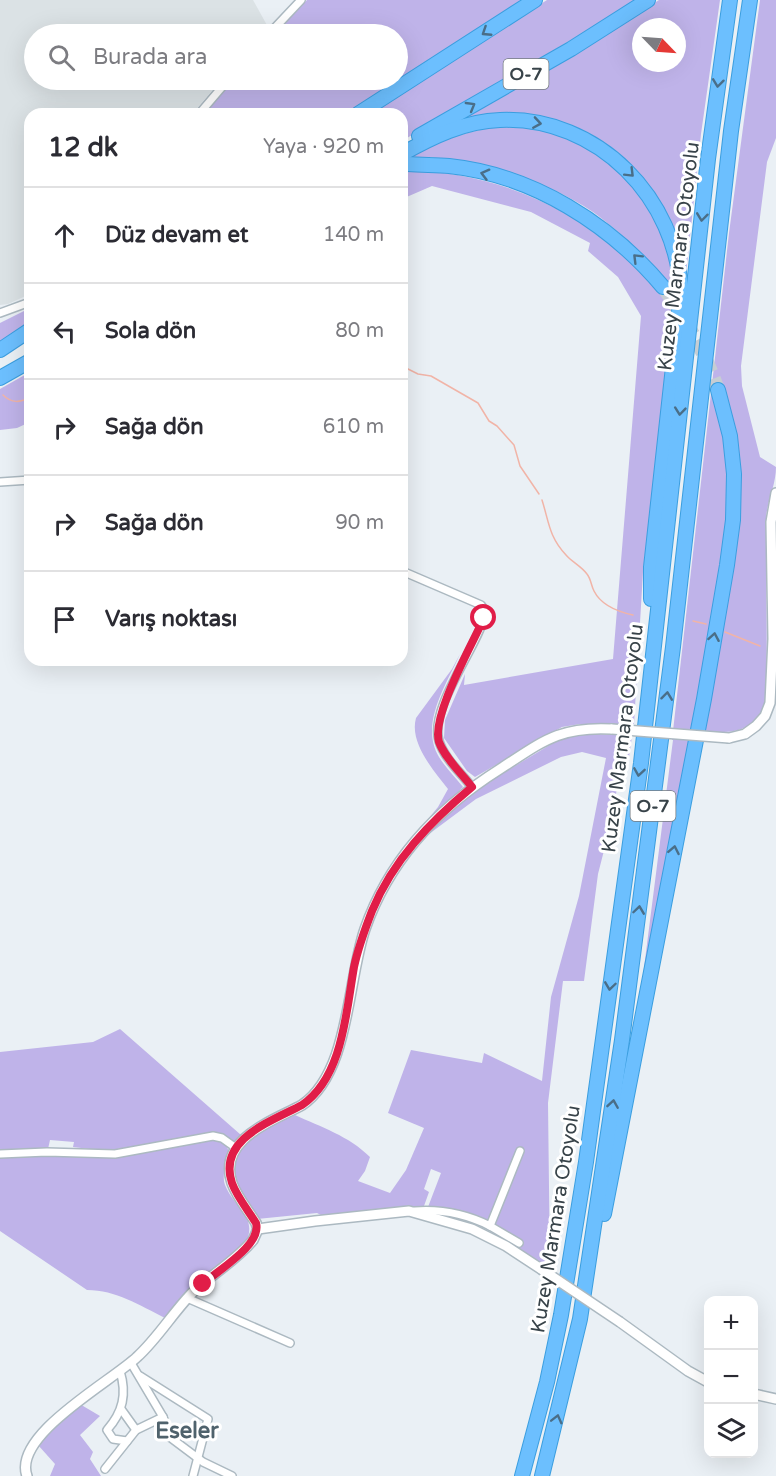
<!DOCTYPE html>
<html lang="tr">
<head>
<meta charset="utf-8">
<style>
	body { margin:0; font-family:"Varela Round",sans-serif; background:#f7f7f7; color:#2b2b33 }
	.controls { position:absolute; right:18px; bottom:18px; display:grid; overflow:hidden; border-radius:12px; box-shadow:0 6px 24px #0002 }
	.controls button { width:54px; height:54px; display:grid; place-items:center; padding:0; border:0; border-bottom:2px solid #e1e1e2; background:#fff; color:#2b2b33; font:30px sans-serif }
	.compass { position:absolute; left:632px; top:18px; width:54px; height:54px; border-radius:50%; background:#fff; box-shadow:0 6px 24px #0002; rotate:115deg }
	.stop { position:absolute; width:18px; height:18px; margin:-14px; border:4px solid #e11d48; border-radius:50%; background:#fff }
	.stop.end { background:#e11d48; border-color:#fff; box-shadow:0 2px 6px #0008 }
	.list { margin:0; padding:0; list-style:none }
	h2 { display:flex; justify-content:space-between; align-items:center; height:78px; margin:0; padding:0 24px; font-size:26px }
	h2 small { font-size:20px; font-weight:400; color:#7c7c81 }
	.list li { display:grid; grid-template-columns:39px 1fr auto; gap:18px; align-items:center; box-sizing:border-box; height:96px; padding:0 24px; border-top:2px solid #e1e1e2 }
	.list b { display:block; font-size:22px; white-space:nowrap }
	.list em { font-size:20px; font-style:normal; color:#7c7c81 }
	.icon { flex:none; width:33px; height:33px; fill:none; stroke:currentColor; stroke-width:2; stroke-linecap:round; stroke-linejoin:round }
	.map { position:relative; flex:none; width:776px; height:1476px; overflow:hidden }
	.search { position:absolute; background:#fff; box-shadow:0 6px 24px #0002; left:24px; top:24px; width:384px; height:66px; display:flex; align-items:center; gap:15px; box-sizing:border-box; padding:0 21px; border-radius:33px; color:#7c7c81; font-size:22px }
	.panel { position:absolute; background:#fff; box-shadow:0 6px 24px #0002; left:24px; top:108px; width:384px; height:558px; border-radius:18px }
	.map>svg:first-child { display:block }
</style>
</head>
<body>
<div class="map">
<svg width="776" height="1476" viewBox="0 0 776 1476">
	<rect width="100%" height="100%" fill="#eaf0f5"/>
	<path fill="#dbe2e5" d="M0,0H253L268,27L261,34H34V80H221L192,114H30V294L8,304L0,305Z"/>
	<g fill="#bfb3e9" fill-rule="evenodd">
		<path d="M307,0H523L346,114H203L234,80H398V34H275Z"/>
		<path d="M547,0H638L402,141V114H368Z"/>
		<path d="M659,0H720L701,134L686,274C672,211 641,154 577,130C568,126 555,128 545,127C516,125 487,124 457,122L633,17ZM641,27H677V63H641Z"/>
		<path d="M760,0H776V138L767,162L741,366L742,386L760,457L776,467C776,484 768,499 766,517L767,691C762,730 737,735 703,731C711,690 718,649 725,609C738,532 749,461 723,385L714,394L722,430L729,482L726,543L679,803L639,1010L638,999H640L673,740H672L729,233Z"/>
		<path d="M496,127C552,124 601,148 636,191C643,199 651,208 655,217C667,240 671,267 675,292L643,572L634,724H580L562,727L475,777L467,771L444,738L445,720L465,674L464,685L613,659L641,316L618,277L588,251L590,243L531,212L432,186L402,199V161C432,144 461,132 496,127ZM429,157C485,165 546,180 593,212C621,232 644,257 667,281L661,294C647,280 635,263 620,251C559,200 485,172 406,170L413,158Z"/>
		<path d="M30,308V324L0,344V323Z"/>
		<path d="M30,372V422L17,428L0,430V389Z"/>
		<path d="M460,654C447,684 419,724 439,757C445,767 455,777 463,787L420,829L438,807L448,789C434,771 409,743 416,718L452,669Z"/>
		<path d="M580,733L632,736L628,764L621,763L612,819L598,874L584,981H563L548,1103L550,1271L517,1249L521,1241L494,1224L523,1149L519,1148L490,1222L461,1211L428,1207L441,1173L431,1169L424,1189L429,1192L424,1206L327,1218L317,1213L257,1219C250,1207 238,1192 235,1178C227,1142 270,1127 295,1115C321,1127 349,1136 370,1157L365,1171L358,1181L390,1193L406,1170L424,1128L388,1113L411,1050L482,1063L484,1053L542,1081L551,997L579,896L606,758L582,752L561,757L476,799L421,840L458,804L490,781L558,740Z"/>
		<path d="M120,1029L241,1135L234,1142L232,1141L223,1135L210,1133L106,1151L73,1147L74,1142L50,1140L48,1149L0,1152V1052L93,1042Z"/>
		<path d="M213,1139C244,1147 218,1166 225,1185C234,1208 258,1215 246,1243L165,1318C139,1305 116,1290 87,1290L0,1231V1157L61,1155L102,1158L123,1156L195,1140Z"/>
		<path d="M78,1403L100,1416L80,1435L93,1452L90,1459L101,1476H50L55,1464L38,1445Z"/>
	</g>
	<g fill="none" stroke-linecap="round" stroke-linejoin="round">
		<g stroke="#f1b4a7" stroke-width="1.5">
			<path d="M402,366L418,374L431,376L478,403L489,421L497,426L514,445L520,466L539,494"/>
			<path d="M3,395C12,404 20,402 30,398"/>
			<path d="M542,500C549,522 549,537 566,555C572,562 581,566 587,574C591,579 591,585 594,591C601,605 619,612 633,615"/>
			<path d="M693,621L706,624"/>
			<path d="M725,632L760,646"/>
		</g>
		<path stroke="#c6cdd3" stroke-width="14" stroke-dasharray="14 7" stroke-linecap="butt" d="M663,287C686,320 705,352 718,390"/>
		<defs>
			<g id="minor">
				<path d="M269,34L301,0"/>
				<path d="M199,114L228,80"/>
				<path d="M0,313L30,302"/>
				<path d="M0,482L30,480"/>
				<path d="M402,571L481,605L486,612C478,647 429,707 439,741C444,758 461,773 472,787"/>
				<path d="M0,1154L47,1152L115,1154L213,1136L222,1138L236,1148"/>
				<path d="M415,1211C442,1209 466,1214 490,1226L520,1151"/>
				<path d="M490,1226L519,1243"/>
				<path d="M187,1298L290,1343"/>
				<path d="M131,1363L163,1417L171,1438L203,1462L232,1476"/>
				<path d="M120,1371C127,1394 123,1412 107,1430L113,1439L127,1441"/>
				<path d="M140,1376L208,1419L193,1476"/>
				<path d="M121,1409L136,1430"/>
				<path d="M105,1469L136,1430L163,1417"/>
			</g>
			<g id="tertiary">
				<path d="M729,738L745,734L756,726L765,716L770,703L773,639L771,522L776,493"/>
				<path d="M258,1229L315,1221L409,1211L472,1229L506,1246L541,1269"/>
				<path d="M620,1322L688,1371L708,1382"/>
				<path d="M754,1394L776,1399"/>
				<path d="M27,1476C12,1435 112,1381 137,1357C157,1339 172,1314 191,1294C210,1275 236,1261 253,1240L258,1229L256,1223C248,1210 237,1197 232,1183C217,1139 273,1121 302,1105C350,1072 347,981 365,929C389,860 438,808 500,769C542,742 559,726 612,729"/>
			</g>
			<g id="motorway">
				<path d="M358,114L535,0"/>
				<path d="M419,136L571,49L648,0"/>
				<path d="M402,154C432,137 465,121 500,120C598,116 678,199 681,294L651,567V599"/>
				<path d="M408,164C422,165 436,165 449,166C533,175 610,224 663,287"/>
				<path d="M0,350L30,330"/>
				<path d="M0,378L30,361"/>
				<path d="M604,1214L704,699L727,565L733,520L734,474L730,436L718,390"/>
				<path d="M522,1476L547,1382L561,1315L586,1162L641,763L708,159L730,0"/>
				<path d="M542,1476L580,1319L622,1040L673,647L731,131L750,0"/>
			</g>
		</defs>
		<use href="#minor" stroke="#acb9c1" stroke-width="10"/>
		<use href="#tertiary" stroke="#acb9c1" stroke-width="12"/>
		<use href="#motorway" stroke="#3b9edf" stroke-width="16"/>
		<use href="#minor" stroke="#fff" stroke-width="7"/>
		<use href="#tertiary" stroke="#fff" stroke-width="9"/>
		<use href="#motorway" stroke="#6cbffe" stroke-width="14"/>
		<defs>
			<g id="tertiary-bridge">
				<path d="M612,729L729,738"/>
				<path d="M541,1269L620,1322"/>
			</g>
		</defs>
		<use href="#tertiary-bridge" stroke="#acb9c1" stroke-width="12" stroke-linecap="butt"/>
		<use href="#tertiary-bridge" stroke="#fff" stroke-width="9"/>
	</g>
	<defs><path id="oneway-chevron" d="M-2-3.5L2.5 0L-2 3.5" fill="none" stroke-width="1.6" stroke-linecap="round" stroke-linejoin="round" transform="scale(1.5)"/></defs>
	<g stroke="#4a6e88">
		<use href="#oneway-chevron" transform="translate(486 32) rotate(147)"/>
		<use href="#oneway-chevron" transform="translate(718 83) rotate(97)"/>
		<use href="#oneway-chevron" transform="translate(471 106) rotate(-30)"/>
		<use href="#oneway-chevron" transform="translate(537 123) rotate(9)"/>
		<use href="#oneway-chevron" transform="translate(630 173) rotate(45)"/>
		<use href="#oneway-chevron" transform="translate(485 174) rotate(-165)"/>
		<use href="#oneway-chevron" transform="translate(702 217) rotate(97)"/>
		<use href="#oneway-chevron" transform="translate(637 258) rotate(-135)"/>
		<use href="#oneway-chevron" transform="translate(680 411) rotate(96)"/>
		<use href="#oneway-chevron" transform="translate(714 637) rotate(-80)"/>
		<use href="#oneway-chevron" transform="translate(667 696) rotate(-83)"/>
		<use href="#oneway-chevron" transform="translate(639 772) rotate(99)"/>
		<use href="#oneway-chevron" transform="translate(674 850) rotate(-79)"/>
		<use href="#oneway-chevron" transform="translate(639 910) rotate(-82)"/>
		<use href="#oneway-chevron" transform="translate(610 986) rotate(98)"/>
		<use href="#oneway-chevron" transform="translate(613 1104) rotate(-81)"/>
		<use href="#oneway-chevron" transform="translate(557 1419) rotate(-76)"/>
	</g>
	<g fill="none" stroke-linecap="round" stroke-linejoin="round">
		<path stroke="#e11d48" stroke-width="8" d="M203,1284C218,1270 262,1245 256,1223C248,1210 237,1197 232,1183C217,1139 272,1121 302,1105C343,1077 346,1012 354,967C358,948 365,929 372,911C393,860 430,822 472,787C461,773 445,758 439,742C431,716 472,645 484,618"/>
	</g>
	<g text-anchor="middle" stroke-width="6" stroke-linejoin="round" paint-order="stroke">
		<g fill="#fff" stroke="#747b80" stroke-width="1.5">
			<rect x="503.5" y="59" width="45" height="30" rx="4.5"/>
			<rect x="630.5" y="791" width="45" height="30" rx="4.5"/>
		</g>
		<g font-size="18" font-weight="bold" fill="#384349">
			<text x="526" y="80">O-7</text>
			<text x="653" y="812">O-7</text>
		</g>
		<g font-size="20" fill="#384349" stroke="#fff">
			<text transform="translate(678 256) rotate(-83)" y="7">Kuzey Marmara Otoyolu</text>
			<text transform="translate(622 738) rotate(-83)" y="7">Kuzey Marmara Otoyolu</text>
			<text transform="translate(555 1219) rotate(-81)" y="7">Kuzey Marmara Otoyolu</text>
		</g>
		<g font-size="22" font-weight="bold" fill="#4f626c" stroke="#fff">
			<text x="187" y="1438">Eseler</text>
		</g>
	</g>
</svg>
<div class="controls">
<button>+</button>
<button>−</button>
<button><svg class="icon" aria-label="layers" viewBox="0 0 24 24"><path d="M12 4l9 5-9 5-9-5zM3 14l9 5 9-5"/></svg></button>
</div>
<svg class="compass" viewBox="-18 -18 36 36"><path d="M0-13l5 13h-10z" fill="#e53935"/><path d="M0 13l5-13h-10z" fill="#7c7c81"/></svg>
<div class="stop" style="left:484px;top:618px"></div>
<div class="stop end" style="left:203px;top:1284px"></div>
<div class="search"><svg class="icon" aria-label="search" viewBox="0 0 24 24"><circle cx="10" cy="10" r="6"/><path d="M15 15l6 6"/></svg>Burada ara</div>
<section class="panel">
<h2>12 dk<small>Yaya · 920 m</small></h2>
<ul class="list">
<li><svg class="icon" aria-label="ahead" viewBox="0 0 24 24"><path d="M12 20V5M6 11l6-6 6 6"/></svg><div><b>Düz devam et</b></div><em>140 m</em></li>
<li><svg class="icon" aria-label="left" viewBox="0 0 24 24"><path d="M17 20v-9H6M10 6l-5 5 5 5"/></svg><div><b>Sola dön</b></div><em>80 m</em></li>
<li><svg class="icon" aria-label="right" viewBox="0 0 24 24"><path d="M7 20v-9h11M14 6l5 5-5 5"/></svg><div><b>Sağa dön</b></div><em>610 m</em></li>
<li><svg class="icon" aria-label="right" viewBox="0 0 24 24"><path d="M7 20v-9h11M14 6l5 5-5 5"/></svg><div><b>Sağa dön</b></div><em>90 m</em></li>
<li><svg class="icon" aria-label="arrive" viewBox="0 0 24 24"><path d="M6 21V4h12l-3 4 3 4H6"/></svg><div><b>Varış noktası</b></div></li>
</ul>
</section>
</div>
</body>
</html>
